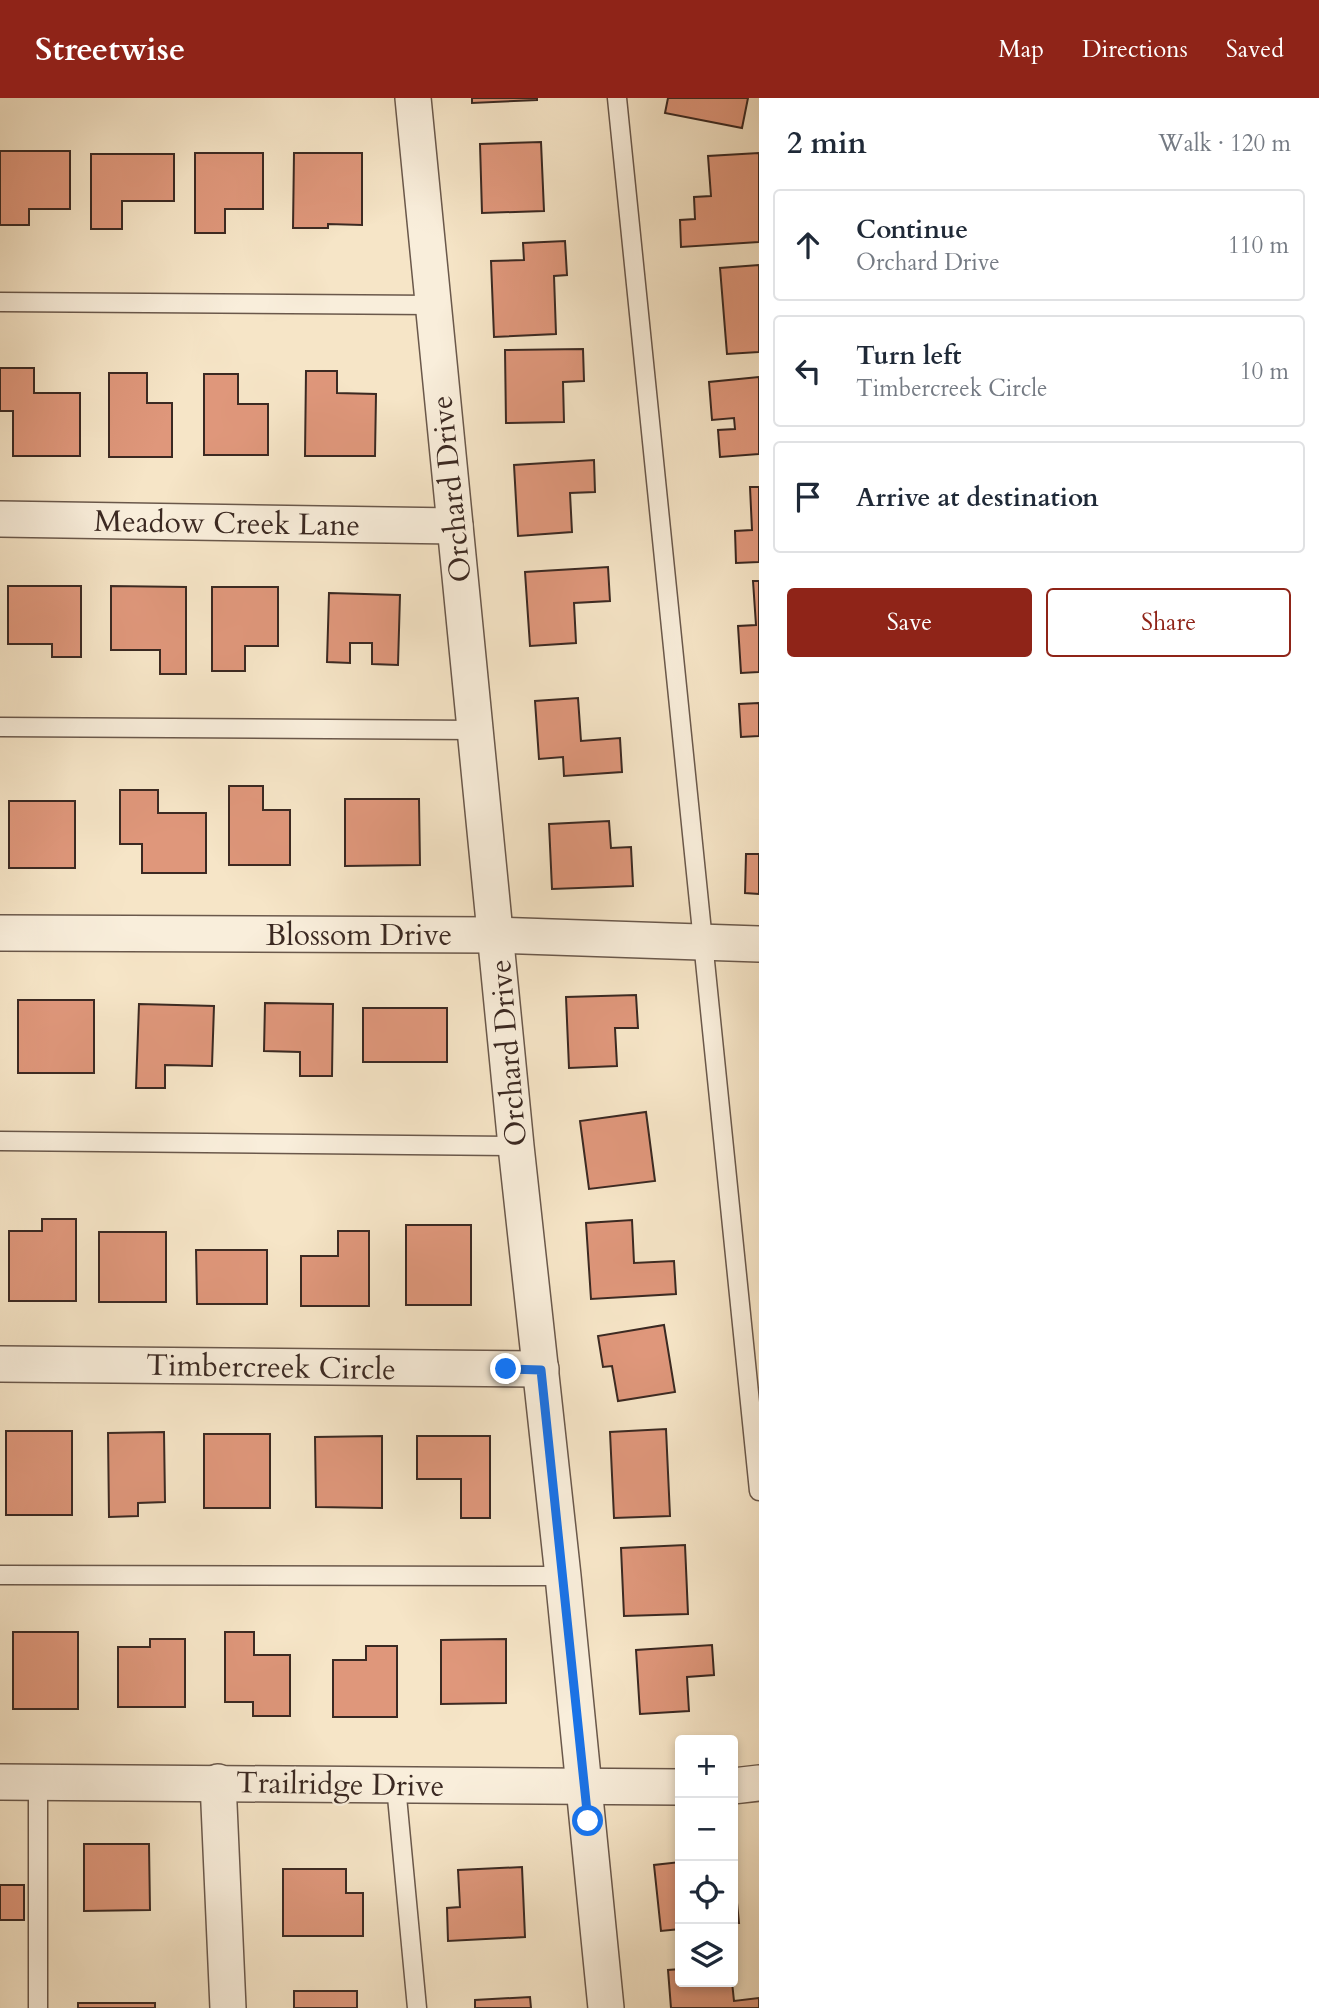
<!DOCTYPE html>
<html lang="en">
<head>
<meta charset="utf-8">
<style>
	body { margin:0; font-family:Cardo,serif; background:#f6f6f7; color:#1f2937 }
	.controls { position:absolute; right:21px; bottom:21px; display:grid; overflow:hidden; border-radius:7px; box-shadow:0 4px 10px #0003 }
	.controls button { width:63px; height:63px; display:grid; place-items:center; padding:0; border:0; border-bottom:2px solid #e0e1e3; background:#fff; color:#1f2937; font:35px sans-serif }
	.stop { position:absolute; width:21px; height:21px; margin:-16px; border:5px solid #1a73e8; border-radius:50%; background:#fff }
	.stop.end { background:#1a73e8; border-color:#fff; box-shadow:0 2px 7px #0008 }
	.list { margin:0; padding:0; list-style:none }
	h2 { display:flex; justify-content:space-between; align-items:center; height:91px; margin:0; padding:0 28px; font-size:30px }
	h2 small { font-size:23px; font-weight:400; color:#747a83 }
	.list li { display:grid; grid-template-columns:46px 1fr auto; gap:21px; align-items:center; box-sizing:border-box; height:112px; margin:0 14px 14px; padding:0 14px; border:2px solid #e0e1e3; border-radius:7px }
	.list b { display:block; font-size:26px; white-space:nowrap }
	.list p { margin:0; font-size:23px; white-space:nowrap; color:#747a83 }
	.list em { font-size:23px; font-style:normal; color:#747a83 }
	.actions { display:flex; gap:14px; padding:21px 28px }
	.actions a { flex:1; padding:16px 0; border:2px solid #8f2418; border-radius:7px; text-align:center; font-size:24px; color:#8f2418 }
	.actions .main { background:#8f2418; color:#fff }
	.icon { flex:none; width:38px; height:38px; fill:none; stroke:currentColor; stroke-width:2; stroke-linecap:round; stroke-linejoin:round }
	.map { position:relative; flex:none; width:759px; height:1910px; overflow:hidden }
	header { display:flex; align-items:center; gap:42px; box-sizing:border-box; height:98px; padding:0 35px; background:#8f2418; color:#fff }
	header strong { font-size:33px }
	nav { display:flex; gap:38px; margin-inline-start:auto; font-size:24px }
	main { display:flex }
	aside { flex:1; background:#fff }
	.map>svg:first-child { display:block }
</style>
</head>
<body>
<header>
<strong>Streetwise</strong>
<nav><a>Map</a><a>Directions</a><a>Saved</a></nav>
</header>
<main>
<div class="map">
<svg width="759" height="1910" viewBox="0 0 759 1910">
	<rect width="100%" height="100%" fill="#f6e5c7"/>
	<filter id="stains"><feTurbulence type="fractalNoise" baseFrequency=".00286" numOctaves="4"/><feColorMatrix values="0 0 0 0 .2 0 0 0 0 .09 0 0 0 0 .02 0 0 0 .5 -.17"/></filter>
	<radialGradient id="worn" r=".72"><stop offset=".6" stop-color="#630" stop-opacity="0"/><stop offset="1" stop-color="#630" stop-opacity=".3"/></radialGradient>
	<g fill="#df977b" stroke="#3b2922" stroke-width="2">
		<path d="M472,0H537V2L472,5Z"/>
		<path d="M668,0H748L742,30L665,15Z"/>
		<path d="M541,44L544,113L482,115L480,46Z"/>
		<path d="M0,53H70V111H29V127H0Z"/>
		<path d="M195,55H263V111H225V135H195Z"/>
		<path d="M294,55H362V127L328,126V130H293Z"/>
		<path d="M759,55V144L681,149L680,122L695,121L694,99L711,98L708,58Z"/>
		<path d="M91,56H174V103H122V131H91Z"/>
		<path d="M565,143L567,177L554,178L556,236L494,239L491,163L524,162L523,145Z"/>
		<path d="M759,167V254L727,256L720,170Z"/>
		<path d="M583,251L584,283L563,284L564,324L506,325L505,252Z"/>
		<path d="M0,270H34V295H80V358H13V313H0Z"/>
		<path d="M306,273H337V295L376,296L375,358H305Z"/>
		<path d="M109,275H147V305H172V359H109Z"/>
		<path d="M204,276H238V306H268V357H204Z"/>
		<path d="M759,279V356L720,359L718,332L735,331L734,320L712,322L709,284Z"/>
		<path d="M594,362L595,394L570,395L572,434L518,438L514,367Z"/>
		<path d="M750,389H759V464L736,465L735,433L752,432Z"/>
		<path d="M608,469L610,503L574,505L576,545L530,548L525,474Z"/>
		<path d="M753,483H759V574L741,575L738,528L756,527Z"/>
		<path d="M8,488H81V559H52V546H8Z"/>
		<path d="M111,488L186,489V576H160V552H111Z"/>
		<path d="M212,489H278V548H245V573H212Z"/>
		<path d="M329,495L400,497L398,567L372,566V545H350V565L327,564Z"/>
		<path d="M578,600L581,643L620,640L622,674L564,678L563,659L539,661L535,603Z"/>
		<path d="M759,605V638L741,639L739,606Z"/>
		<path d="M229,688H263V712H290V767H229Z"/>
		<path d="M120,692H158V715H206V775H142V746H120Z"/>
		<path d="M345,701H419L420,767L345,768Z"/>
		<rect x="9" y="703" width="66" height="67"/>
		<path d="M609,723L611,750L631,749L633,788L552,791L549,726Z"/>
		<path d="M746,756H759V796L745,795Z"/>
		<path d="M636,897L638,930H615L617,968L569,970L566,899Z"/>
		<rect x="18" y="902" width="76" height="73"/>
		<path d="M265,905L333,906L332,978H300V954L264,953Z"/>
		<path d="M139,906L214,908L212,968L165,967V990H136Z"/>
		<rect x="363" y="910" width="84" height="54"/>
		<path d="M646,1014L655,1083L589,1091L580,1023Z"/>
		<path d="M42,1121H76V1203H9V1133H42Z"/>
		<path d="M632,1122L634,1165L674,1163L676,1196L591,1201L586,1125Z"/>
		<rect x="406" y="1127" width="65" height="80"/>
		<path d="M338,1133H369V1208H301V1158H338Z"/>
		<rect x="99" y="1134" width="67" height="70"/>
		<path d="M196,1152H267V1206H197Z"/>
		<path d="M664,1227L675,1294L618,1303L612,1268L603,1269L598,1238Z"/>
		<path d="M666,1331L670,1418L614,1420L610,1334Z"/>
		<rect x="6" y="1333" width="66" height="84"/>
		<path d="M164,1334L165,1404L138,1405V1418L109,1419L108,1335Z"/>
		<rect x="204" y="1336" width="66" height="74"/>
		<path d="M382,1338V1410L316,1409L315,1339Z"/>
		<path d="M417,1338H490V1420H461V1381H417Z"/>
		<path d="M685,1447L688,1516L624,1518L621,1450Z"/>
		<rect x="13" y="1534" width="65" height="77"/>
		<path d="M225,1534H254V1557H290V1618H253V1604H225Z"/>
		<path d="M150,1541H185V1609H118V1549H150Z"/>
		<path d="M506,1541V1605L441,1606V1542Z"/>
		<path d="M712,1547L714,1577L687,1579L689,1613L640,1616L636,1552Z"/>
		<path d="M366,1548H397V1619H333V1562H366Z"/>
		<path d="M84,1746H149L150,1812L84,1813Z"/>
		<path d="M680,1764V1831L661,1833L654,1767Z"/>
		<path d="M733,1764L739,1825H733Z"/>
		<path d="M522,1769L525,1839L448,1843L447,1810L460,1809L458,1772Z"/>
		<path d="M283,1771H346V1795H363V1838H283Z"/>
		<rect x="0" y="1787" width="24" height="35"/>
		<path d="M680,1871V1884H732L734,1903L759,1900V1910H671L668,1872Z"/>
		<rect x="294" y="1893" width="63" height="17"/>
		<path d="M530,1899L531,1910H475V1902Z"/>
		<rect x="78" y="1905" width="77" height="5"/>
	</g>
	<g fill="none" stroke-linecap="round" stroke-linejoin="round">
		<defs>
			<g id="lane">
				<path d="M617,0L759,1393"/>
				<path d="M0,204L433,207"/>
				<path d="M0,629L476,632"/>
				<path d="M0,1043L516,1048"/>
				<path d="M0,1477L563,1478"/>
				<path d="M38,1684V1910"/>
				<path d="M396,1688L417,1910"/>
			</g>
			<g id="street">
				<path d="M413,0L516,1048L563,1478L606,1910"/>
				<path d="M0,421L455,428"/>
				<path d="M0,835L496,837L759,846"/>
				<path d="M0,1266L541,1271"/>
				<path d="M0,1684L680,1689"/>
				<path d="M218,1684L228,1910"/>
				<path d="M733,1688L759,1685"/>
			</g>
		</defs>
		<use href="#lane" stroke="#6a584b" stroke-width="21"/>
		<use href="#street" stroke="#6a584b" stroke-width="38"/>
		<use href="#lane" stroke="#f9eedb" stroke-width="18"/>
		<use href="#street" stroke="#f9eedb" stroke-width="35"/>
	</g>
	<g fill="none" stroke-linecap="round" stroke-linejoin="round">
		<path stroke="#1a73e8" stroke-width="9" d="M506,1271L541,1272L588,1723"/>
	</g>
	<g text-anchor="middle" stroke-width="5" stroke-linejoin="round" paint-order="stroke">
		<g font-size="30" fill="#3b2922" stroke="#f9eedb">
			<text transform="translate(451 391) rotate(-96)" y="10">Orchard Drive</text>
			<text transform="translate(227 425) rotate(1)" y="10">Meadow Creek Lane</text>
			<text x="359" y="847">Blossom Drive</text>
			<text transform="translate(508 955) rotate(-95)" y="10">Orchard Drive</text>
			<text transform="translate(271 1269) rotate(1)" y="10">Timbercreek Circle</text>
			<text transform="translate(340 1686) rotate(1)" y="10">Trailridge Drive</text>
		</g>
	</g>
	<rect width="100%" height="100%" filter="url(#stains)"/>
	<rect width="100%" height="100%" fill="url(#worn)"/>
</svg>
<div class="controls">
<button>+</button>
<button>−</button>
<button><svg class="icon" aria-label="locate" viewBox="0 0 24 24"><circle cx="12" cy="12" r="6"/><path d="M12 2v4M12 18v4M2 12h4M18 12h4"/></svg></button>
<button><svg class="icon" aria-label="layers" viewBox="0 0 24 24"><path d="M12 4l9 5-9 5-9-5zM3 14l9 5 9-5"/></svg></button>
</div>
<div class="stop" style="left:588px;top:1723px"></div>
<div class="stop end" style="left:506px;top:1271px"></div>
</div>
<aside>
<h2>2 min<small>Walk · 120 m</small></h2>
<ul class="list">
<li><svg class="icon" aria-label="ahead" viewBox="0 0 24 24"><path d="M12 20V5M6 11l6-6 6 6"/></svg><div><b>Continue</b><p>Orchard Drive</p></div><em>110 m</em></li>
<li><svg class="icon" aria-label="left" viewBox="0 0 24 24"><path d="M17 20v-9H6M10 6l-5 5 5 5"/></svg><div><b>Turn left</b><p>Timbercreek Circle</p></div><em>10 m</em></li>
<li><svg class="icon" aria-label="arrive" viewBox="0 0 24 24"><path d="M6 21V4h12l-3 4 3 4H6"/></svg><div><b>Arrive at destination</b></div></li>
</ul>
<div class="actions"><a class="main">Save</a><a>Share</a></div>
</aside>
</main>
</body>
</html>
